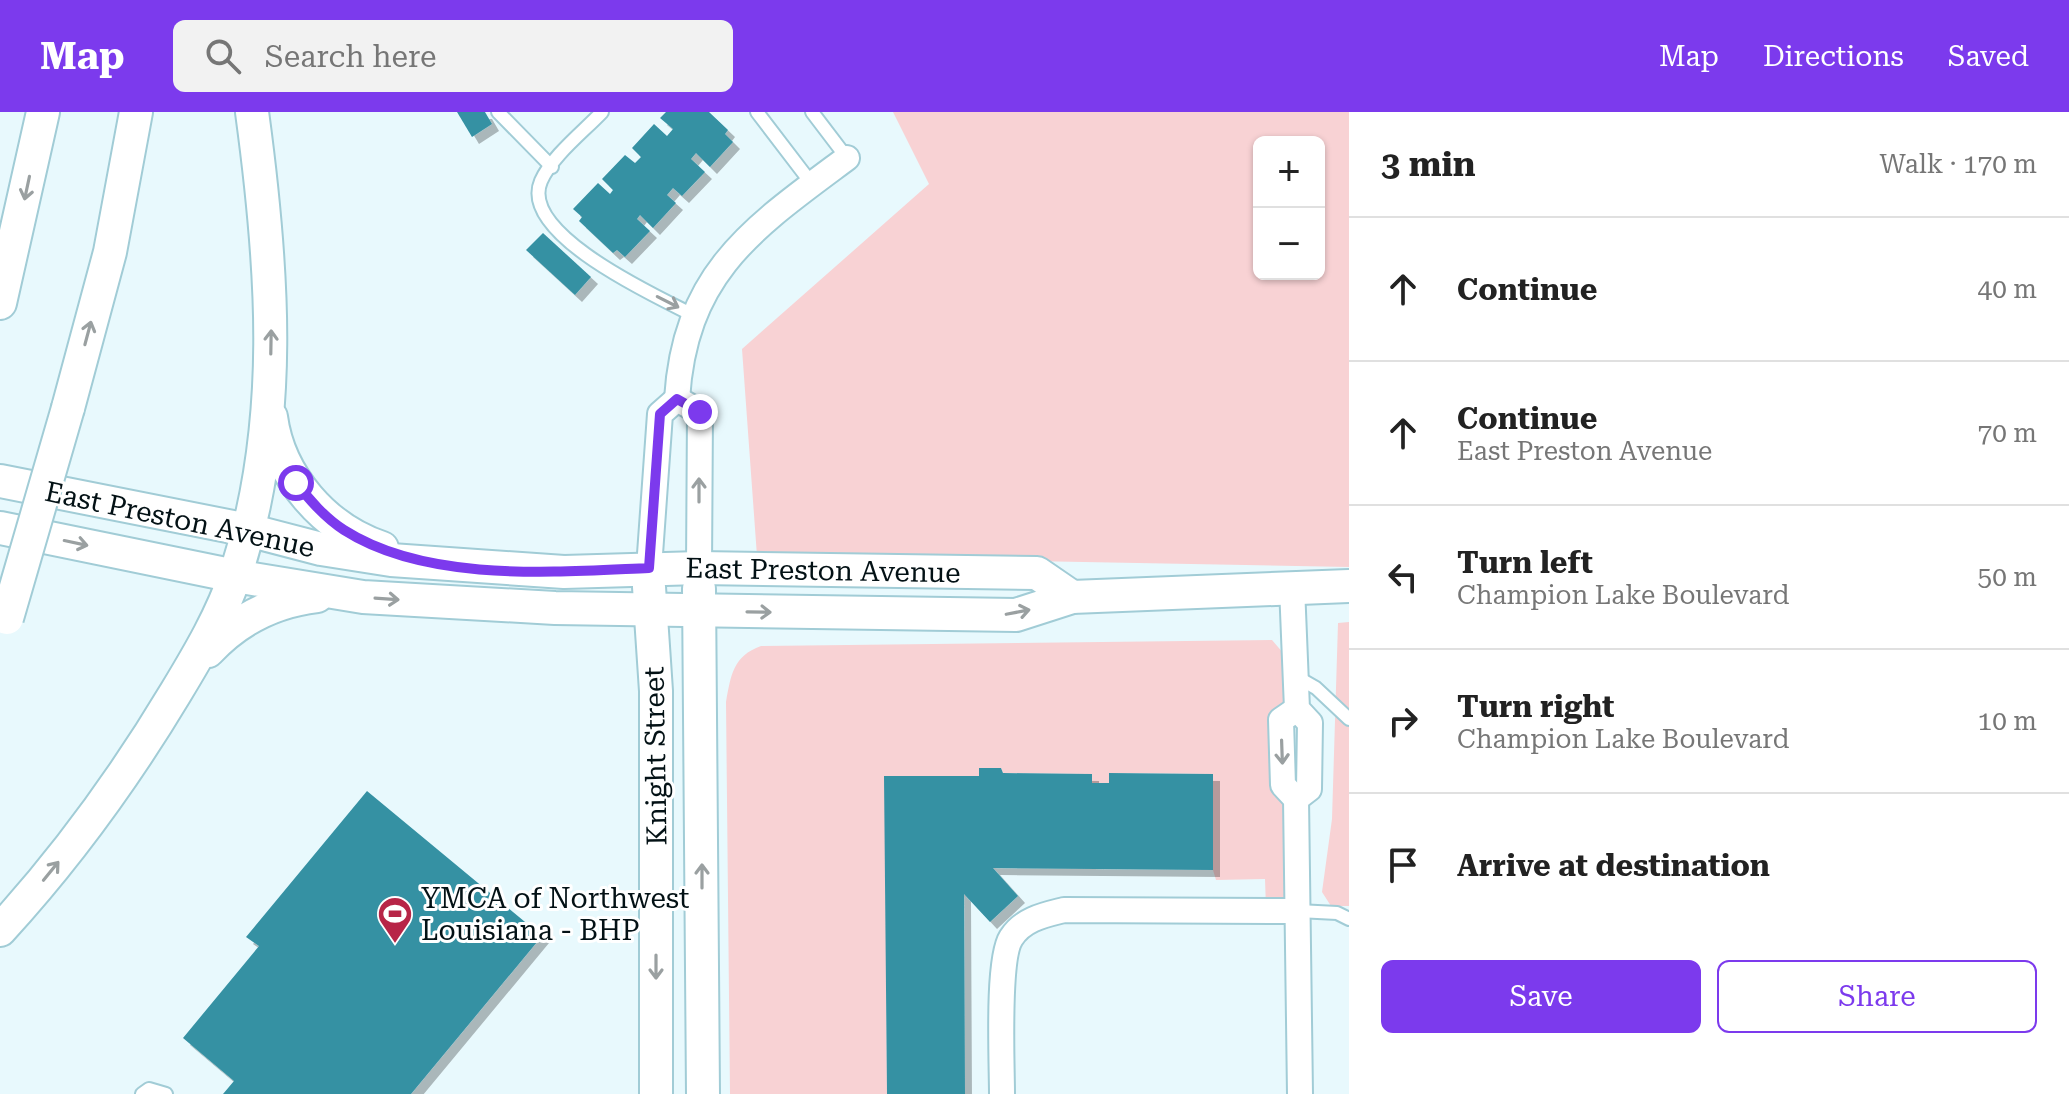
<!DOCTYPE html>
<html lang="en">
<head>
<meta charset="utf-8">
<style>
	body { margin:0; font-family:"Roboto Serif",serif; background:#f2f2f2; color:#222 }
	.controls { position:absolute; right:24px; top:24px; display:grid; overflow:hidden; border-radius:12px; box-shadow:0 2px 6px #0004 }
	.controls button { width:72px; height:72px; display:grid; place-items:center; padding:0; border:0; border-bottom:2px solid #e0e0e0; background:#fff; color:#222; font:40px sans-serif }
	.stop { position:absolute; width:24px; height:24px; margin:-18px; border:6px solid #7c3aed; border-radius:50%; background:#fff }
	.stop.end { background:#7c3aed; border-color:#fff; box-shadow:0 2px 8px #0008 }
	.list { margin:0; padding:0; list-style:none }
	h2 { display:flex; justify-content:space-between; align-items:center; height:104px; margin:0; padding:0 32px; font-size:34px }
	h2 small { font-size:26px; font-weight:400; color:#767676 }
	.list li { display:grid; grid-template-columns:52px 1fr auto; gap:24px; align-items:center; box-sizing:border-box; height:144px; padding:0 32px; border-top:2px solid #e0e0e0 }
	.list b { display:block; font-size:30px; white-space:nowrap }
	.list p { margin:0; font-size:26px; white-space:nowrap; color:#767676 }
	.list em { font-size:26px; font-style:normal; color:#767676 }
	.actions { display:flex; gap:16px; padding:24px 32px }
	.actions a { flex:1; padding:18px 0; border:2px solid #7c3aed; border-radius:12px; text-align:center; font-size:28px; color:#7c3aed }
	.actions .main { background:#7c3aed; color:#fff }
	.icon { flex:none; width:44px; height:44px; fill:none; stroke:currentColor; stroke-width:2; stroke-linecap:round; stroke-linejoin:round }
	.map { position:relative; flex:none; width:1349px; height:982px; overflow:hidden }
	header { display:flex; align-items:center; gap:48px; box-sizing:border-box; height:112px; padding:0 40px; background:#7c3aed; color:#fff }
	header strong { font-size:38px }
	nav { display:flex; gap:44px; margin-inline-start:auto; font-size:28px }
	.search { width:560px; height:72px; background:#f2f2f2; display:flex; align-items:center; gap:20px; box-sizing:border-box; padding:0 28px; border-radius:12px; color:#767676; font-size:30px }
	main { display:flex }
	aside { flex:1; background:#fff }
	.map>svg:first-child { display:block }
</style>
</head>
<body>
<header>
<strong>Map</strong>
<div class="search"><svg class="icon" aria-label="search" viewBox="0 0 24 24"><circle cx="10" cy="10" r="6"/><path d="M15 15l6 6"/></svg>Search here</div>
<nav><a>Map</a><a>Directions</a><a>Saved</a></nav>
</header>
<main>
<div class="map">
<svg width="1349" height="982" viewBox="0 0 1349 982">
	<defs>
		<filter id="shadow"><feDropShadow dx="7" dy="7" stdDeviation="0" flood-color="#0004"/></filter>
	</defs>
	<rect width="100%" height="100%" fill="#e8f9fd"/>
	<g fill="#f8d2d4" fill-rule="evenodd">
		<path d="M893,0H1349V455L757,444L742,237L929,72ZM1259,30H1319V162H1259Z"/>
		<path d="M1349,510V794H1331L1322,780L1332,707L1338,511Z"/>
		<path d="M1272,528L1284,542V695L1293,740L1295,778L1284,795L1266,796L1265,767L1216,768L1213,758V662L1110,661L1109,671H1092V662L1003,661L1001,656H979V664H885L887,982H730L726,590C731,563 733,544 761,534Z"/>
	</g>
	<g fill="#3691a3" filter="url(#shadow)">
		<path d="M457,0H485L492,12L472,25Z"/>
		<path d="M666,0H709L728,18L725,22L733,30L710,55L696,41L691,47L705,60L682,84L673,76L667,83L676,91L653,116L640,103L637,107L650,119L625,145L617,138L613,141L579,109L582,105L573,97L598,71L610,82L613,78L602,67L625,43L635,51L641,45L632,36L654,12L667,24L673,17L660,6Z"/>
		<path d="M543,121L591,165L575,183L526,138Z"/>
		<path d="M979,656H1001L1003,661L1092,662V671H1109V661L1213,662V758L993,756L1018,784L990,810L964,782L965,982H887L884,664H979Z"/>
		<path d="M367,679L542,824L411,982H223L234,969L183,926L259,834L246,825Z"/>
	</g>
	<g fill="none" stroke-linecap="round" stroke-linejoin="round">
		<defs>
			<g id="lane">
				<path d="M498,0L552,55"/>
				<path d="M602,0C583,20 552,44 541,69C518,122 658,185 693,203"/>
				<path d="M757,0L812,72"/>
				<path d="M812,0L847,46"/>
				<path d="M1295,564L1316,576L1349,607"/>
				<path d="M1298,799L1337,801L1349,807"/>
				<path d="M142,982L149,977L166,982"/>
			</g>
			<g id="street">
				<path d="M677,287C685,160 753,116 847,46"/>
				<path d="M649,456L660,302L677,287L700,300L699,456"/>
				<path d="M1292,475L1297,597L1310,611L1309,677L1296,687"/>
				<path d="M1297,597L1281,608L1283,673L1296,687L1300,982"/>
				<path d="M1002,982C1002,951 997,848 1011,826C1023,807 1044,803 1064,798L1298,799"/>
			</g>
			<g id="secondary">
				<path d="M0,191L43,0"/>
				<path d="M68,296L110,140L136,0"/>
				<path d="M271,305C279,365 325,417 382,436"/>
				<path d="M0,369L248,418L321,437L391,448L564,460L699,456L1037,461L1072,485"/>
				<path d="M0,416L235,464L363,485L555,496L1016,503L1072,485L1349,474"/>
				<path d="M649,475L656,579V982"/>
				<path d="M699,477L703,982"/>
				<path d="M208,539C238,507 273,489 317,484"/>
				<path d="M0,818C67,745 125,665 176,580C199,542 222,503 236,461C285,311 273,154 252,0"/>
			</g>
		</defs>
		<use href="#lane" stroke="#a1ccd6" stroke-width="16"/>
		<use href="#street" stroke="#a1ccd6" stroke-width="28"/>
		<use href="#secondary" stroke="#a1ccd6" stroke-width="36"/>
		<use href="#lane" stroke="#fff" stroke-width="12"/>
		<use href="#street" stroke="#fff" stroke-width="24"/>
		<use href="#secondary" stroke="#fff" stroke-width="32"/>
		<defs>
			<path id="secondary-bridge" d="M7,506L68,296"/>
		</defs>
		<use href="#secondary-bridge" stroke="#a1ccd6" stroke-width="36" stroke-linecap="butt"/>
		<use href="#secondary-bridge" stroke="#fff" stroke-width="32"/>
	</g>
	<defs><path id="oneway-shaft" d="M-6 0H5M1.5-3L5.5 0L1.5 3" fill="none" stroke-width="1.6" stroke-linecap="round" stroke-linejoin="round" transform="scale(2)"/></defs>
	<g stroke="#9aa0a1">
		<use href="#oneway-shaft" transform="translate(27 76) rotate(102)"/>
		<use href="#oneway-shaft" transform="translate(668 190) rotate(27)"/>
		<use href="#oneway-shaft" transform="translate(88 221) rotate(-75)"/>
		<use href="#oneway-shaft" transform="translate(271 230) rotate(-89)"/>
		<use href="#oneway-shaft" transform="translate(699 378) rotate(-90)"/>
		<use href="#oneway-shaft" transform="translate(76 431) rotate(12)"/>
		<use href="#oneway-shaft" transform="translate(387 487) rotate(4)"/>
		<use href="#oneway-shaft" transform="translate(759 500) rotate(1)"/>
		<use href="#oneway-shaft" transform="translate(1018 500) rotate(-11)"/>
		<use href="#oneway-shaft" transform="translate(1282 640) rotate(88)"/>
		<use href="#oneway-shaft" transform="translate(51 759) rotate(-51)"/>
		<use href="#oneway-shaft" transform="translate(702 764) rotate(-90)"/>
		<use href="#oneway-shaft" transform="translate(656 855) rotate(90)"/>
	</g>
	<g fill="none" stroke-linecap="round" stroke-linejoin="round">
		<path stroke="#7c3aed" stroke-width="10" d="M296,371C310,388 325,406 344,418C427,471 555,460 649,456L660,302L677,287L700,300"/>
	</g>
	<defs>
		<symbol id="stadium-pin" viewBox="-11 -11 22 30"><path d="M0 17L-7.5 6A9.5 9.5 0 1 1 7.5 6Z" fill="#b72547" stroke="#fff"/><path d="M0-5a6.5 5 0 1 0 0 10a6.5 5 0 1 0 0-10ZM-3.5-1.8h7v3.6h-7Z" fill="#fff"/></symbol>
	</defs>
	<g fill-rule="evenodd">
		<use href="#stadium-pin" x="375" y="782" width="40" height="54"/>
	</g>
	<g text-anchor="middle" stroke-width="6" stroke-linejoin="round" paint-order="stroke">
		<g font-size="28" fill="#031115" stroke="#fff">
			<text transform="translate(180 407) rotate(12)" y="10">East Preston Avenue</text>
			<text transform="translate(823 458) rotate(1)" y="10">East Preston Avenue</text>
			<text transform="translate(655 644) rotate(-91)" y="10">Knight Street</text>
		</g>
		<g font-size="28" fill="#031115" stroke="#fff" text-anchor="start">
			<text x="421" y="796">YMCA of Northwest<tspan x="421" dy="32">Louisiana - BHP</tspan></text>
		</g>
	</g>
</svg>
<div class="controls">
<button>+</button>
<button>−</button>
</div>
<div class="stop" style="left:296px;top:371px"></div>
<div class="stop end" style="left:700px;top:300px"></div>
</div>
<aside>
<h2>3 min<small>Walk · 170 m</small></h2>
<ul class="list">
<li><svg class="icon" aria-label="ahead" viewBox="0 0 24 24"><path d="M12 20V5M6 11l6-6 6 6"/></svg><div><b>Continue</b></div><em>40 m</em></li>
<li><svg class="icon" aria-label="ahead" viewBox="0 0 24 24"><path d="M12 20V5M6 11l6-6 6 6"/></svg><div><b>Continue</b><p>East Preston Avenue</p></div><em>70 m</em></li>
<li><svg class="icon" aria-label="left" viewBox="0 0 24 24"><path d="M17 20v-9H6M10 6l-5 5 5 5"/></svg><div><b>Turn left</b><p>Champion Lake Boulevard</p></div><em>50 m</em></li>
<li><svg class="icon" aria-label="right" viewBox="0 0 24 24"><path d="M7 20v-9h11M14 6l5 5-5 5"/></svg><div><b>Turn right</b><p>Champion Lake Boulevard</p></div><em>10 m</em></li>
<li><svg class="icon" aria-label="arrive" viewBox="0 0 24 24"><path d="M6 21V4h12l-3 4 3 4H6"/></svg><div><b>Arrive at destination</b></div></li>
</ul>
<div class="actions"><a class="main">Save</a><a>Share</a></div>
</aside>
</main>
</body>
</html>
